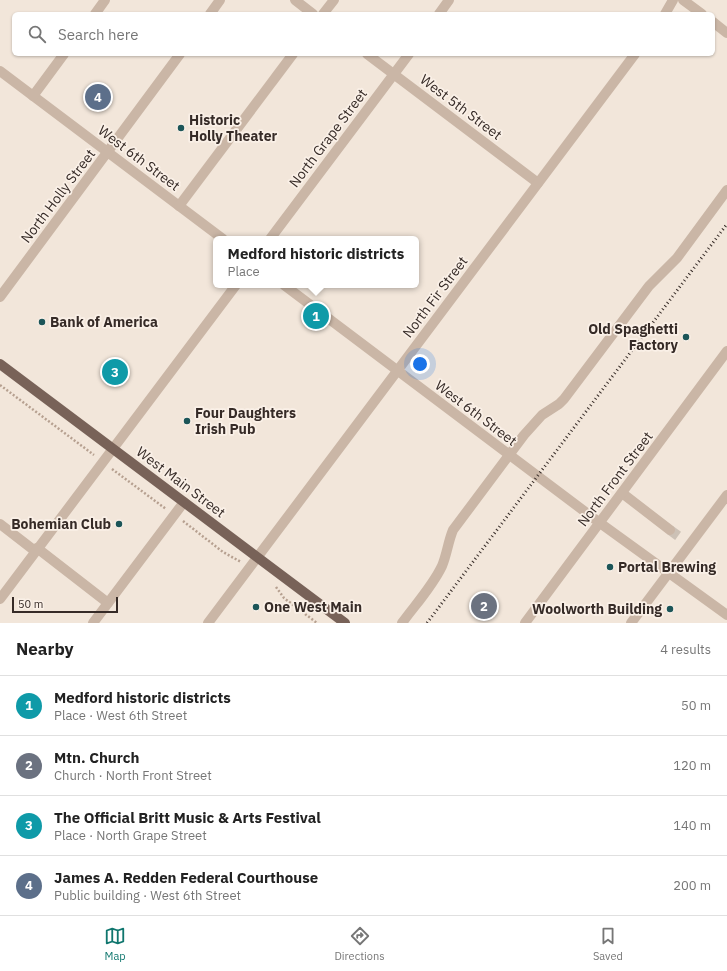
<!DOCTYPE html>
<html lang="en">
<head>
<meta charset="utf-8">
<style>
	body { margin:0; font-family:"IBM Plex Sans",sans-serif; background:#f6f6f6; color:#222 }
	.scale { position:absolute; left:12px; bottom:10px; width:106px; box-sizing:border-box; padding-left:4px; border:2px solid #362b27; border-top:0; font-size:11px; line-height:14px; white-space:nowrap; color:#362b27; -webkit-text-stroke:3px #faf0e7; paint-order:stroke }
	.you { position:absolute; left:420px; top:364px; width:14px; height:14px; margin:-10px; border:3px solid #fff; border-radius:50%; background:#1a73e8; box-shadow:0 0 0 6px #1a73e833 }
	.badge { display:grid; place-items:center; width:26px; height:26px; border-radius:50%; background:#0f766e; color:#fff; font-size:13px; font-weight:700 }
	.pin { position:absolute; translate:-50% -50%; border:2px solid #fff; box-shadow:0 1px 4px #0006 }
	.popup { position:absolute; left:213px; top:236px; width:206px; height:52px; box-sizing:border-box; display:grid; place-content:center; border-radius:6px; background:#fff; filter:drop-shadow(0 1px 3px #0005); font-size:13px; white-space:nowrap; color:#767676 }
	.popup b { font-size:15px; color:#222 }
	.popup::after { content:''; position:absolute; left:50%; top:100%; margin-left:-8px; border:8px solid transparent; border-top-color:#fff }
	.list { margin:0; padding:0; list-style:none }
	h2 { display:flex; justify-content:space-between; align-items:center; height:52px; margin:0; padding:0 16px; font-size:17px }
	h2 small { font-size:13px; font-weight:400; color:#767676 }
	.list li { display:grid; grid-template-columns:26px 1fr auto; gap:12px; align-items:center; box-sizing:border-box; height:60px; padding:0 16px; border-top:1px solid #e0e0e0 }
	.list b { display:block; font-size:15px; white-space:nowrap }
	.list p { margin:0; font-size:13px; white-space:nowrap; color:#767676 }
	.list em { font-size:13px; font-style:normal; color:#767676 }
	.icon { flex:none; width:22px; height:22px; fill:none; stroke:currentColor; stroke-width:2; stroke-linecap:round; stroke-linejoin:round }
	.map { position:relative; flex:none; width:727px; height:623px; overflow:hidden }
	.search { position:absolute; background:#fff; box-shadow:0 1px 3px #0004; left:12px; right:12px; top:12px; height:44px; display:flex; align-items:center; gap:10px; box-sizing:border-box; padding:0 14px; border-radius:6px; color:#767676; font-size:15px }
	.sheet { height:292px; background:#fff }
	nav { display:flex; justify-content:space-around; align-items:center; box-sizing:border-box; height:56px; border-top:1px solid #e0e0e0; background:#fff; font-size:11px; color:#767676 }
	nav a { display:grid; justify-items:center; gap:2px }
	nav .on { color:#0f766e }
	.map>svg:first-child { display:block }
</style>
</head>
<body>
<div class="map">
<svg width="727" height="623" viewBox="0 0 727 623">
	<rect width="100%" height="100%" fill="#f2e6da"/>
	<g fill="none" stroke-linecap="round" stroke-linejoin="round">
		<path stroke="#ccc1b6" stroke-width="10" stroke-dasharray="10 5" stroke-linecap="butt" d="M670,530L681,538"/>
		<g stroke="#b6a090" stroke-width="2.5" stroke-dasharray="2 2" stroke-linecap="butt">
			<path d="M0,385L94,455"/>
			<path d="M112,469L166,509"/>
			<path d="M183,521L223,552L241,562"/>
			<path d="M276,587L284,598L317,623"/>
		</g>
		<g stroke="#cab6a6" stroke-width="10">
			<path d="M295,0L313,14"/>
			<path d="M683,0L702,14"/>
			<path d="M95,14L105,0"/>
			<path d="M210,14L220,0"/>
			<path d="M323,14L334,0"/>
			<path d="M439,14L449,0"/>
			<path d="M665,14L673,0"/>
			<path d="M713,22L727,33"/>
			<path d="M367,54L538,183"/>
			<path d="M0,71L223,239"/>
			<path d="M33,96L64,54"/>
			<path d="M179,206L293,54"/>
			<path d="M270,239L409,54"/>
			<path d="M284,285L600,523L727,615"/>
			<path d="M0,297L180,54"/>
			<path d="M622,493L670,530"/>
			<path d="M0,524L35,551"/>
			<path d="M37,548L108,603"/>
			<path d="M0,599L236,285"/>
			<path d="M93,623L184,502"/>
			<path d="M208,623L635,54"/>
			<path d="M402,623C415,605 432,587 442,566C447,554 448,542 453,530L524,435L542,415L559,404L564,399L649,286L677,258L727,190"/>
			<path d="M525,623L727,351"/>
			<path d="M631,623L727,495"/>
		</g>
		<path stroke="#786258" stroke-width="10" d="M0,364L345,623"/>
		<path stroke="#362b27" stroke-width="3" stroke-dasharray="1 3" stroke-linecap="butt" d="M427,623L727,224"/>
	</g>
	<g fill="#1c5558" stroke="#faf0e7" stroke-width="1.5">
		<circle cx="181" cy="128" r="4"/>
		<circle cx="42" cy="322" r="4"/>
		<circle cx="686" cy="337" r="4"/>
		<circle cx="187" cy="421" r="4"/>
		<circle cx="119" cy="524" r="4"/>
		<circle cx="610" cy="567" r="4"/>
		<circle cx="256" cy="607" r="4"/>
		<circle cx="670" cy="609" r="4"/>
	</g>
	<g text-anchor="middle" stroke-width="3.5" stroke-linejoin="round" paint-order="stroke">
		<g font-size="14" fill="#362b27" stroke="#faf0e7">
			<text transform="translate(461 107) rotate(37)" y="5">West 5th Street</text>
			<text transform="translate(328 138) rotate(-53)" y="5">North Grape Street</text>
			<text transform="translate(139 158) rotate(37)" y="5">West 6th Street</text>
			<text transform="translate(58 196) rotate(-53)" y="5">North Holly Street</text>
			<text transform="translate(435 297) rotate(-53)" y="5">North Fir Street</text>
			<text transform="translate(476 413) rotate(37)" y="5">West 6th Street</text>
			<text transform="translate(615 479) rotate(-53)" y="5">North Front Street</text>
			<text transform="translate(181 482) rotate(37)" y="5">West Main Street</text>
		</g>
		<g font-size="14" font-weight="bold" fill="#362b27" stroke="#faf0e7" text-anchor="start">
			<text x="189" y="125">Historic<tspan x="189" dy="16">Holly Theater</tspan></text>
			<text x="50" y="327">Bank of America</text>
			<text x="678" y="334" text-anchor="end">Old Spaghetti<tspan x="678" dy="16">Factory</tspan></text>
			<text x="195" y="418">Four Daughters<tspan x="195" dy="16">Irish Pub</tspan></text>
			<text x="111" y="529" text-anchor="end">Bohemian Club</text>
			<text x="618" y="572">Portal Brewing</text>
			<text x="264" y="612">One West Main</text>
			<text x="662" y="614" text-anchor="end">Woolworth Building</text>
		</g>
	</g>
</svg>
<div class="scale">50 m</div>
<div class="you"></div>
<div class="pin badge" style="left:316px;top:316px;background:#0f9aa8">1</div>
<div class="popup"><b>Medford historic districts</b>Place</div>
<div class="pin badge" style="left:484px;top:606px;background:#6b7280">2</div>
<div class="pin badge" style="left:115px;top:372px;background:#0f9aa8">3</div>
<div class="pin badge" style="left:98px;top:97px;background:#5c6f8a">4</div>
<div class="search"><svg class="icon" aria-label="search" viewBox="0 0 24 24"><circle cx="10" cy="10" r="6"/><path d="M15 15l6 6"/></svg>Search here</div>
</div>
<section class="sheet">
<h2>Nearby<small>4 results</small></h2>
<ul class="list">
<li><span class="badge" style="background:#0f9aa8">1</span><div><b>Medford historic districts</b><p>Place · West 6th Street</p></div><em>50 m</em></li>
<li><span class="badge" style="background:#6b7280">2</span><div><b>Mtn. Church</b><p>Church · North Front Street</p></div><em>120 m</em></li>
<li><span class="badge" style="background:#0f9aa8">3</span><div><b>The Official Britt Music &amp; Arts Festival</b><p>Place · North Grape Street</p></div><em>140 m</em></li>
<li><span class="badge" style="background:#5c6f8a">4</span><div><b>James A. Redden Federal Courthouse</b><p>Public building · West 6th Street</p></div><em>200 m</em></li>
</ul>
</section>
<nav>
<a class="on"><svg class="icon" aria-label="map" viewBox="0 0 24 24"><path d="M3 6l6-2 6 2 6-2v14l-6 2-6-2-6 2zM9 4v14M15 6v14"/></svg>Map</a>
<a><svg class="icon" aria-label="directions" viewBox="0 0 24 24"><path d="M12 3l9 9-9 9-9-9zM9 14v-3h6M13 9l2 2-2 2"/></svg>Directions</a>
<a><svg class="icon" aria-label="saved" viewBox="0 0 24 24"><path d="M7 4h10v16l-5-4-5 4z"/></svg>Saved</a>
</nav>
</body>
</html>
